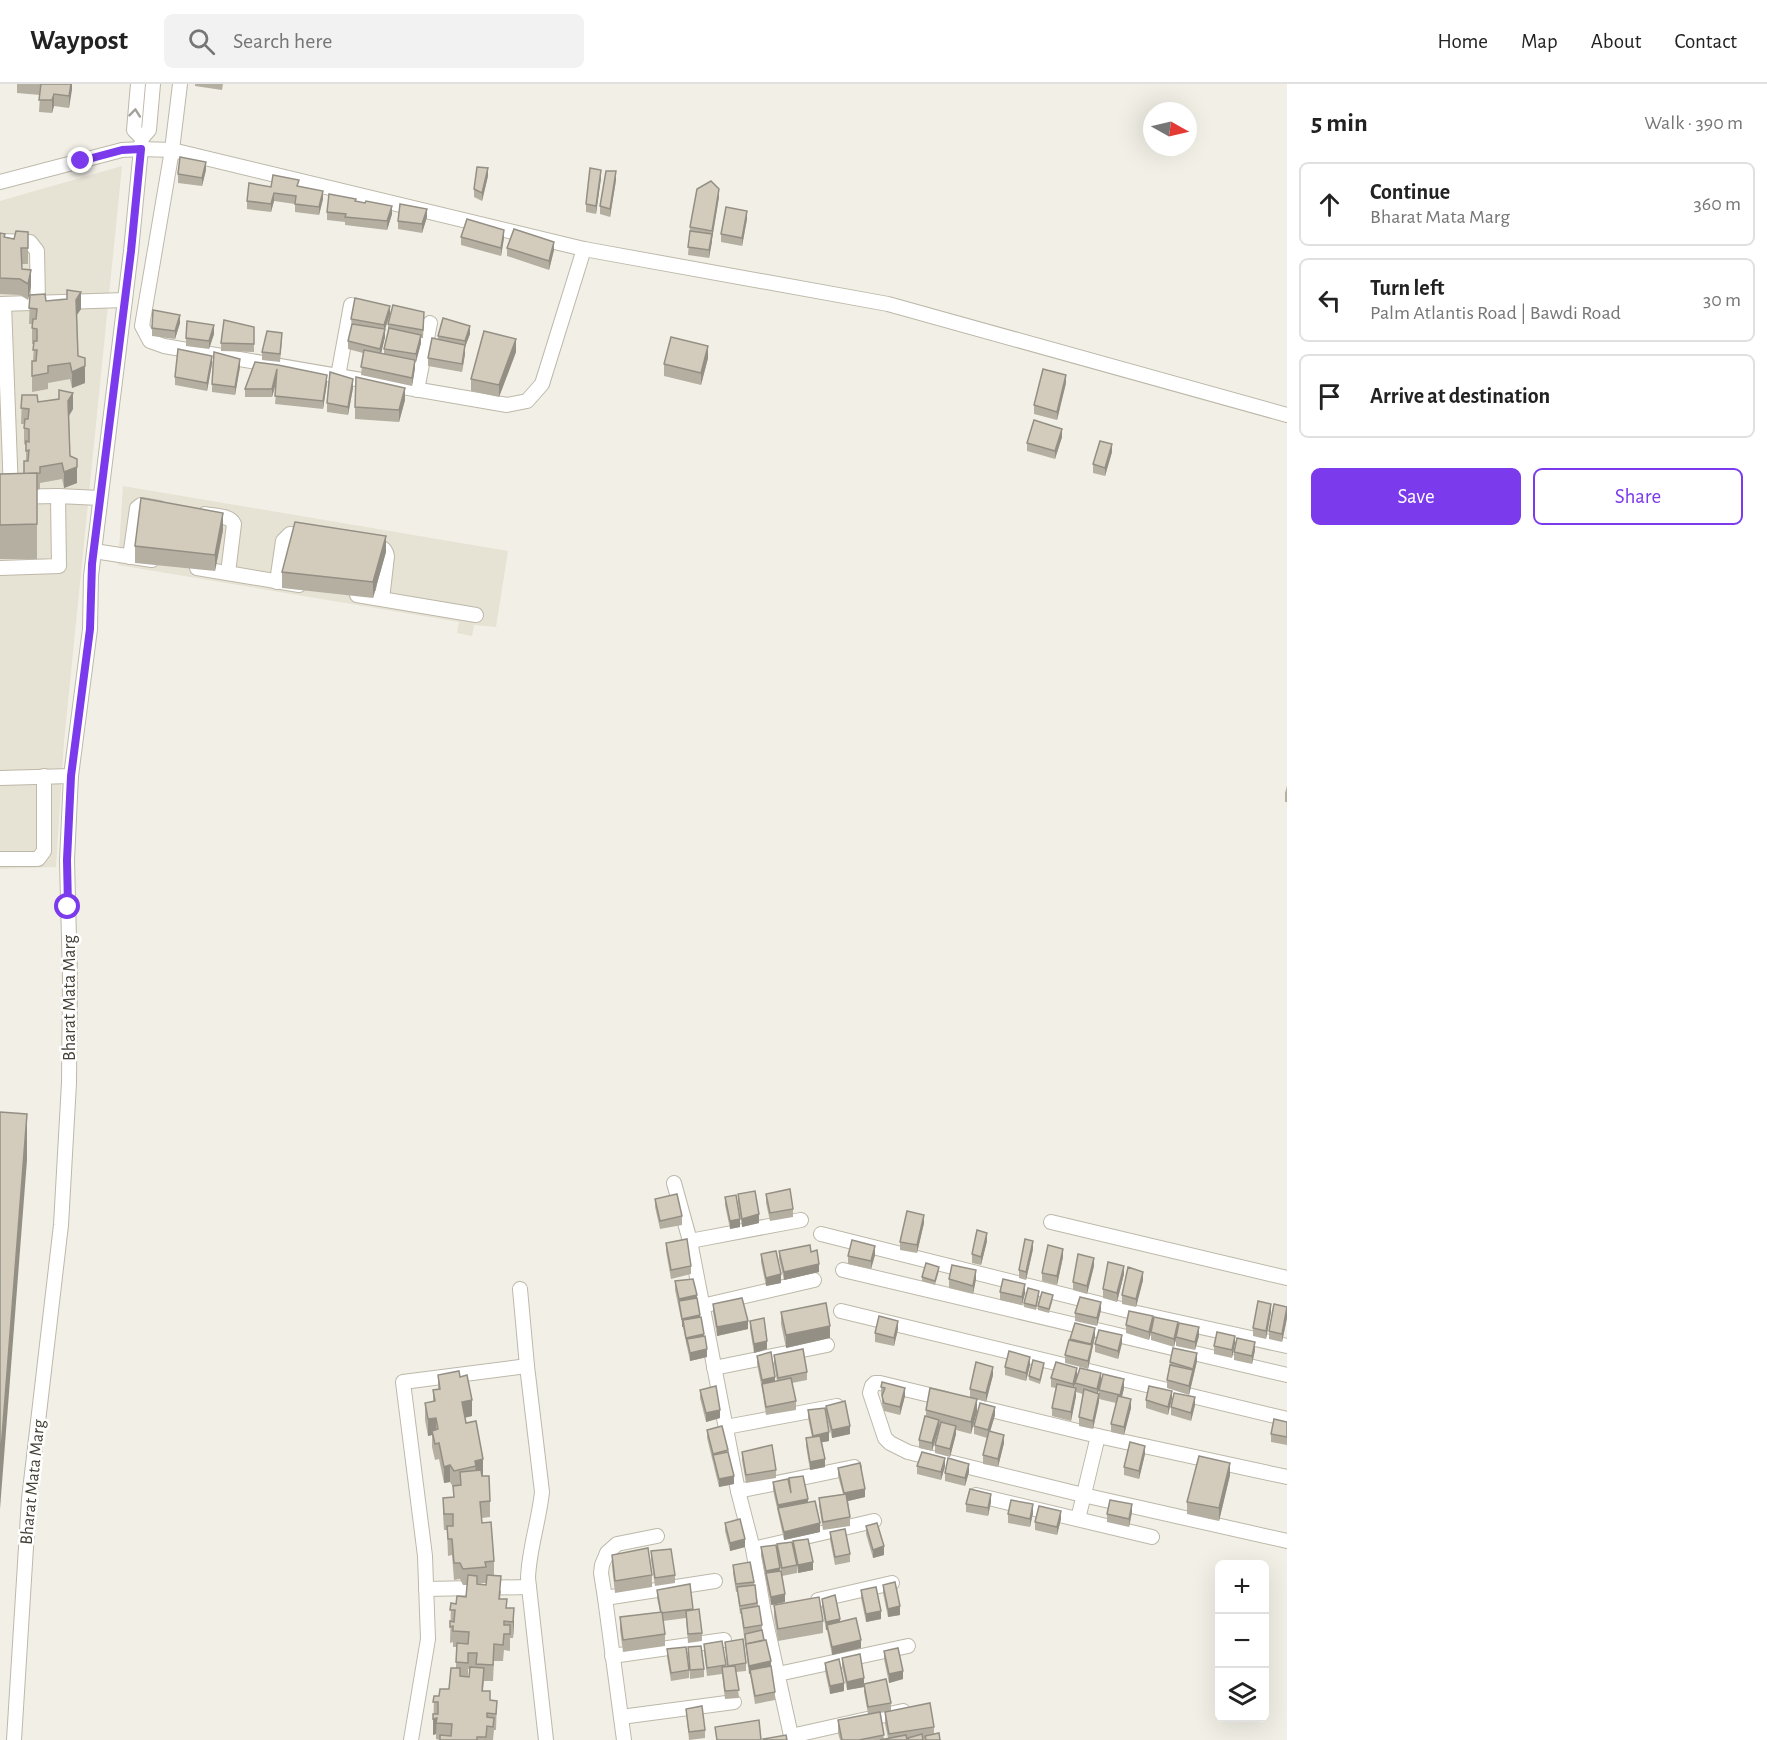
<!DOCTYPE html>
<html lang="en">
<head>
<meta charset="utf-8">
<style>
	body { margin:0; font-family:"Alegreya Sans",sans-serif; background:#f2f2f2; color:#222 }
	.controls { position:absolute; right:18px; bottom:18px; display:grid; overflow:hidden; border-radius:9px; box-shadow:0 6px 24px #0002 }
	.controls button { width:54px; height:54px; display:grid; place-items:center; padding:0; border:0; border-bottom:2px solid #e0e0e0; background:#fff; color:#222; font:30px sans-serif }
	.compass { position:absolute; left:1143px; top:18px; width:54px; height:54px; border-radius:50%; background:#fff; box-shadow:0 6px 24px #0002; rotate:98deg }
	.stop { position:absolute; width:18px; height:18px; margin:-14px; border:4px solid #7c3aed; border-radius:50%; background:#fff }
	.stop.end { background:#7c3aed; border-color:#fff; box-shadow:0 2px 6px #0008 }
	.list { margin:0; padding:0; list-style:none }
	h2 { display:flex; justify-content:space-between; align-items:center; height:78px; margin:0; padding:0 24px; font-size:26px }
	h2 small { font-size:20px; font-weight:400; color:#767676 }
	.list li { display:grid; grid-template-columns:39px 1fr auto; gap:18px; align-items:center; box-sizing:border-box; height:84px; margin:0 12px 12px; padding:0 12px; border:2px solid #e0e0e0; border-radius:9px }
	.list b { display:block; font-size:22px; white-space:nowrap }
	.list p { margin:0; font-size:20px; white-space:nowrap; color:#767676 }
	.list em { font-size:20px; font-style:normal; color:#767676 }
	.actions { display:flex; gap:12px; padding:18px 24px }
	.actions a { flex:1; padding:14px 0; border:2px solid #7c3aed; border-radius:9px; text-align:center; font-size:21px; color:#7c3aed }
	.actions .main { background:#7c3aed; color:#fff }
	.icon { flex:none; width:33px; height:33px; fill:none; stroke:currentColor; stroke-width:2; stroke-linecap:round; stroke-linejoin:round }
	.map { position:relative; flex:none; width:1287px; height:1656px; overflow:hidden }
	header { display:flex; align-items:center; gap:36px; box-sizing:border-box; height:84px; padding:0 30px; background:#fff; border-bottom:2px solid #e0e0e0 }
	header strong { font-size:28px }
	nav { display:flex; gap:33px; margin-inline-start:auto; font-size:21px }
	.search { width:420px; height:54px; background:#f2f2f2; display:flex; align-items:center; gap:15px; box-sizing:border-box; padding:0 21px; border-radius:9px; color:#767676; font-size:22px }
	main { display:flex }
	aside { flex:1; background:#fff }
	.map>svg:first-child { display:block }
</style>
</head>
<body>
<header>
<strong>Waypost</strong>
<div class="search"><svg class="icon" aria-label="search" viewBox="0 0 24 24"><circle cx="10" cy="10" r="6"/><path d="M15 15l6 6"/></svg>Search here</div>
<nav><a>Home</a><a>Map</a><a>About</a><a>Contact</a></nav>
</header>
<main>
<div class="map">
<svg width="1287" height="1656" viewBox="0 0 1287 1656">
	<rect width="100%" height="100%" fill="#f2f0e6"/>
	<g fill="#e6e2d4">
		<path d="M122,82L64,658L56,783L0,785V117Z"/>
		<path d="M123,402L508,467L496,543L474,541L472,552L457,549L459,538L118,481Z"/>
	</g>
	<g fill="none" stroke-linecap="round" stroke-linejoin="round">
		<defs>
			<g id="minor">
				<path d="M138,0L134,46L142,54"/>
				<path d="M180,0L172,66L142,242L150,257L164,262L507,321L527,317L542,300L584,165"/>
				<path d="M0,98L122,66L141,65L172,66L584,165L888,220L1287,331"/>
				<path d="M0,157L30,158L37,167L38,219"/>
				<path d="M0,220L125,216"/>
				<path d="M4,220L11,408"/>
				<path d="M338,292L351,221"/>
				<path d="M417,306L430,239"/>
				<path d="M0,413L58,412"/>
				<path d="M205,430C214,432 230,431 234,440L228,489"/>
				<path d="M369,461C378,462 385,462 387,472L382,515"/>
				<path d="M94,467L152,476"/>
				<path d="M130,473L137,424L141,421L159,424"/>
				<path d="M0,484L59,482L58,412L100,414"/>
				<path d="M197,484L299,501"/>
				<path d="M277,498L283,457L290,450L309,453"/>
				<path d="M357,511L476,531"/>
				<path d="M0,694L71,692"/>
				<path d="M0,775H38L44,767V692"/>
				<path d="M674,1099L690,1157L738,1407L753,1465L764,1529L792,1656"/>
				<path d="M1051,1138L1287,1194"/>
				<path d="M821,1150L1137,1229L1287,1262"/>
				<path d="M690,1157L801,1136"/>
				<path d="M843,1186L1287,1291"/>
				<path d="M520,1205L527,1282L542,1408C539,1437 529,1465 528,1494L546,1656"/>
				<path d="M702,1222L814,1196"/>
				<path d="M841,1227L1287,1335"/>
				<path d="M714,1284L827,1261"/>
				<path d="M946,1315L880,1299H875L872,1302L870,1309L885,1354L890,1359L908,1368L1083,1411L1287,1457"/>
				<path d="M979,1323L1098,1352L1287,1393"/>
				<path d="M726,1343L837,1322"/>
				<path d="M738,1407L854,1383"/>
				<path d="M976,1411L1152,1453"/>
				<path d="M1078,1435L1098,1352"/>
				<path d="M753,1465L874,1437"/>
				<path d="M426,1505L529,1503"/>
				<path d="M605,1514L715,1497"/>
				<path d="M818,1516L892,1499"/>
				<path d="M612,1572L724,1556"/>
				<path d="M778,1590L908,1562"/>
				<path d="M621,1633L734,1618"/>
				<path d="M791,1652L903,1627"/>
				<path d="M14,1656L29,1415L61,1141L69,999L70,895L67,776L71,692L90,545L91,492L131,167L142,54L149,46L153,0"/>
				<path d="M411,1656L428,1555L425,1472L403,1298L527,1282"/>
				<path d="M624,1656L605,1514L601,1489L602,1481L607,1469L617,1460L657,1452"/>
			</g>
		</defs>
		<use href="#minor" stroke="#bdb8a9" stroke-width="16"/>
		<use href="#minor" stroke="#fff" stroke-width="14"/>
	</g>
	<g fill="#b5afa2" fill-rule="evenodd">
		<path d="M17,0H72L69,24L54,22L52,29L39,28L40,11L17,9Z"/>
		<path d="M195,0H223L222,6L195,2Z"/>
		<path d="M206,86L202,102L178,99V90Z"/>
		<path d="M488,92L482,117L474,113V105Z"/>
		<path d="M601,94L596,130L586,128V120Z"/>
		<path d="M616,96L610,133L600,130V122Z"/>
		<path d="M271,103H299L323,115L319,131L295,128V120L274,117L271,128L247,125V117Z"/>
		<path d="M719,113L709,174L688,171L690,143Z"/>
		<path d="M356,118L392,130L387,146L345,141V138L327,136V128Z"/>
		<path d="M427,133L422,149L398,145V137Z"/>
		<path d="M747,135L742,162L721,158V150Z"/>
		<path d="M28,148V180H22V185L31,202L28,216L20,211L0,210V149L5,154L14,155Z"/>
		<path d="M461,153L504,154L501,172L461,161Z"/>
		<path d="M507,164L554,166L549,186L507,172Z"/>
		<path d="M30,211L46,217L81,225L77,231L78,272L85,299L72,304L70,295L48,299V305L32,308V277H33L34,260H32V240H29Z"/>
		<path d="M390,230L385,245V253L381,269L384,270V265L388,248V240L424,236L423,254H421V259L416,278H415V284L412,302L361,291L363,269L348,265V257L352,244L351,235Z"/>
		<path d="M180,239L175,255L152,252V244Z"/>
		<path d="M254,243V268L221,267V259Z"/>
		<path d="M214,250L209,265L186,262V254Z"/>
		<path d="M470,250L465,263V270L462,288L428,282V274L438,255V252Z"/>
		<path d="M282,257L280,278L262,276V268Z"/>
		<path d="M516,268L499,313L471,307V295Z"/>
		<path d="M708,274L701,301L664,292V280Z"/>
		<path d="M255,278L327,299L323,325L275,320L277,297L272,313H245V305Z"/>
		<path d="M212,280L207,307L175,301V293Z"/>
		<path d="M240,283L235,311L212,308V300Z"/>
		<path d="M1066,299L1057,336L1034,330V321Z"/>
		<path d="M353,304L348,331L327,328V319Z"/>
		<path d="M22,311L38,318L73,325L69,332L70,372L77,399L64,404L62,395L40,399V405L37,406V475H0V390H24L26,377V361L24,360V340H21Z"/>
		<path d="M405,316L399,338L355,335V323Z"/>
		<path d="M1062,353L1055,375L1027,367V359Z"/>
		<path d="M1112,368L1105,392L1093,389V380Z"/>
		<path d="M223,446L215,487L135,479V462Z"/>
		<path d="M386,468L373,514L282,504V488Z"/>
		<path d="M1287,702V718H1285V709Z"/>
		<path d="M738,1110L759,1139L742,1143L738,1118Z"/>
		<path d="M766,1110L793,1125V1133L770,1137L766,1119Z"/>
		<path d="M725,1113L740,1143L730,1145L725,1121Z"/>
		<path d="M655,1115L682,1132V1141L660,1145L655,1123Z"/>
		<path d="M924,1139L917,1169L900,1166V1158Z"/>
		<path d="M987,1157L981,1181L972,1179V1170Z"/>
		<path d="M666,1159L691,1182V1190L671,1195L666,1167Z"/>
		<path d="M1033,1165L1026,1196L1019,1194V1186Z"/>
		<path d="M779,1167L811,1168L819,1188L784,1196L779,1175Z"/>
		<path d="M761,1170L781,1199L766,1202L761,1178Z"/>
		<path d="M875,1171L871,1185L848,1180V1172Z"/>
		<path d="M1063,1173L1057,1201L1042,1197V1189Z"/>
		<path d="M1094,1182L1087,1210L1073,1206V1198Z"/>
		<path d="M939,1187L935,1201L922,1197V1193Z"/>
		<path d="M1124,1190L1117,1218L1103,1214V1205Z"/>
		<path d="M949,1195H976L973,1210L949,1204Z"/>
		<path d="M1143,1196L1136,1223L1122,1220V1211Z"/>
		<path d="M675,1197L697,1215L704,1252L707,1273L690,1277L675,1206Z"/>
		<path d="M1000,1208L1025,1209L1022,1221L1000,1216Z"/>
		<path d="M1039,1212L1036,1226L1024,1223V1219Z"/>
		<path d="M1053,1215L1049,1229L1038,1226V1222Z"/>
		<path d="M713,1220L748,1245L717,1252L713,1228Z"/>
		<path d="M1287,1223V1234L1282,1258L1269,1255V1247Z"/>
		<path d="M1101,1226L1097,1242L1075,1237V1229Z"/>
		<path d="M781,1228L830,1254L786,1264L781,1240Z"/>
		<path d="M1271,1228L1266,1255L1253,1252V1244Z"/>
		<path d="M750,1237L767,1265L754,1269L750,1245Z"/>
		<path d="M1153,1240L1178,1245L1199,1252L1195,1266L1176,1262V1254L1174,1263L1151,1256V1248L1153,1240L1149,1256L1126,1249V1241Z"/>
		<path d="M898,1245L894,1262L875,1258V1249Z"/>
		<path d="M1095,1252L1088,1285L1065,1279V1271L1070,1255Z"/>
		<path d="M1235,1252L1232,1274L1214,1270V1262Z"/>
		<path d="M1122,1259L1118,1275L1095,1268V1260Z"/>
		<path d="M1255,1266L1252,1280L1234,1276V1268Z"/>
		<path d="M774,1271L807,1288V1296L792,1299L796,1317V1326L766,1331L762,1305L757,1280V1272L775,1298L777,1297L774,1280Z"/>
		<path d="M1197,1277L1189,1311L1167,1304V1296L1170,1278Z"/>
		<path d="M1030,1281L1026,1297L1005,1291V1283Z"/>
		<path d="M1044,1283L1040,1300L1029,1296V1292Z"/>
		<path d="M438,1291L460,1293L472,1332L465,1334L466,1339L483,1391L482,1392L490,1417V1433L482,1434V1439L494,1477V1491L501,1508L500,1515L507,1524L514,1540L513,1554H510V1567L504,1566L503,1577H494L493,1597H484L483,1607L490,1616L497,1617L496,1646H494L493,1656H440L436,1655V1650L433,1651L434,1612H439L449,1605L456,1584V1563H453V1558L450,1559L451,1519L456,1520L466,1513L467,1501H463L460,1495L454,1496L452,1471L448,1472L447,1446H444L443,1430V1414L453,1413V1403L450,1398L444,1399L439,1375L435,1376L432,1363V1351L428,1352L425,1336V1319L433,1318V1306L438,1305ZM486,1494H487L486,1501L477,1500L486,1499ZM468,1585H470L469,1593H468Z"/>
		<path d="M993,1291L986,1318L977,1315L971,1350L956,1346V1350L950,1373L935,1369V1361L940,1342H939L932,1367L919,1364V1356L926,1333V1326L970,1314V1305Z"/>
		<path d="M1077,1292L1074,1303L1075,1304V1299L1101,1297L1098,1309H1099V1306L1124,1304L1122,1313L1131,1324L1124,1351L1111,1348V1340L1116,1319L1099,1315L1093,1345L1079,1342V1333L1083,1310L1076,1308V1312L1071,1337L1052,1332V1324L1056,1304L1051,1303V1294Z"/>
		<path d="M881,1303L905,1312L900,1331L884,1327L882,1320V1312L881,1311Z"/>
		<path d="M700,1306L720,1334L706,1338L700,1314Z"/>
		<path d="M1172,1307L1168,1331L1146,1324V1316Z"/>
		<path d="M1195,1321L1191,1337L1171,1331V1323Z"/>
		<path d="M826,1322L850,1350L832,1354L826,1330Z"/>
		<path d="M808,1326L829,1357L822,1358L825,1383L810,1386L806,1362V1354L812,1353L808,1334Z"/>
		<path d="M995,1331L990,1348L1004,1359L998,1383L983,1380V1371L987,1354L974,1350V1342Z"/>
		<path d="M1287,1338V1361L1271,1358V1350Z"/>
		<path d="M707,1346L728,1368L734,1400L719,1403L707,1354Z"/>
		<path d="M742,1368L776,1386V1394L746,1399L742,1376Z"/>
		<path d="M1145,1370L1139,1395L1124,1391V1383Z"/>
		<path d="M917,1382H945L941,1396L917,1390Z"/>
		<path d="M838,1384L865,1413L848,1417L850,1433V1442L823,1446L819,1422V1414L843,1410L838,1392Z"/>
		<path d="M969,1388L965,1402L945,1397V1389Z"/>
		<path d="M1230,1391L1219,1437L1187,1430V1418Z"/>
		<path d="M789,1394L808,1418L820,1448L784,1456L773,1406V1398L789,1399Z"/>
		<path d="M991,1418L988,1432L966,1428V1420Z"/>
		<path d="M1132,1428L1129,1443L1107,1438V1430Z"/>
		<path d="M1033,1429L1030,1443L1008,1439V1430Z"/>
		<path d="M1061,1435L1057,1451L1035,1446V1438Z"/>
		<path d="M725,1439L745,1463L730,1467L725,1447Z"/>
		<path d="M866,1442L884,1471L873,1474L866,1450Z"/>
		<path d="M830,1448L850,1470V1478L835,1481L830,1456Z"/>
		<path d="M793,1457L813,1486L798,1489L797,1482V1489L782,1492L777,1468V1460L793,1465Z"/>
		<path d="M761,1463L780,1487L785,1518L771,1521L761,1471Z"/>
		<path d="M651,1467L675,1491V1499L655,1502L651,1476Z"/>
		<path d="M612,1471L652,1491V1503L615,1509L612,1483Z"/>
		<path d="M733,1481L754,1498L762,1541V1546L771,1585L775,1608V1616L755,1620L750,1590H749L741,1530H740L737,1508H736L733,1489Z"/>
		<path d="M690,1500L693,1526L702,1549V1557L688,1559L686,1534L663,1537L665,1550V1562L623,1568L620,1546V1533L660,1528L657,1514V1506Z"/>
		<path d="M883,1501L900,1531L888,1533L883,1509Z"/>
		<path d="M861,1506L881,1535L866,1538L861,1514Z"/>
		<path d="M822,1515L840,1538L861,1564L832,1571L827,1546H826L822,1523Z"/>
		<path d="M774,1521L823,1537V1549L778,1557L774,1533Z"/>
		<path d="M722,1557L726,1583H727L725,1558L746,1579V1587L736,1588L739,1614L725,1615L722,1590L707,1592L704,1568V1560Z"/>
		<path d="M688,1563L704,1585V1593L690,1595Z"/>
		<path d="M667,1565L689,1586V1594L671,1597L667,1573Z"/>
		<path d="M884,1567L903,1595L889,1599L884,1575Z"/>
		<path d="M842,1574L864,1600L891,1619V1627L880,1629L884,1655L888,1654L885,1640V1628L934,1643V1650L940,1656H840L838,1649V1636L868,1630L864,1608V1603L847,1606L842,1582Z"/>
		<path d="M825,1579L844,1607L830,1610L825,1587Z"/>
		<path d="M686,1625L705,1646V1654L689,1656Z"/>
	</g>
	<g fill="#948f84">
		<path d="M71,0H72V6L69,24V12Z"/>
		<path d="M54,10V22L52,29V16Z"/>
		<path d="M206,78V86L202,102V94Z"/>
		<path d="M488,84V92L482,117V109Z"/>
		<path d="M601,86V94L596,130V122Z"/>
		<path d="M616,87V96L610,133V125Z"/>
		<path d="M719,105V113L712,155V147Z"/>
		<path d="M323,107V115L319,131V123Z"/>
		<path d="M274,109V117L271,128V120Z"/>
		<path d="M392,122V130L387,146V137Z"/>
		<path d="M427,125V133L422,149V140Z"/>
		<path d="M747,127V135L742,162V154Z"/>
		<path d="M504,146V154L501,172V164Z"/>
		<path d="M712,150V158L709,174V166Z"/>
		<path d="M554,158V166L549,186V177Z"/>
		<path d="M31,186V202L28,216V200Z"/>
		<path d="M81,208V225L76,232V216Z"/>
		<path d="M390,222V230L385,245V253L380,274V265L384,249V241Z"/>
		<path d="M180,231V239L175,255V247Z"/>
		<path d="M214,241V250L209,265V257Z"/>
		<path d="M470,242V250L465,263V270L462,288L465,257Z"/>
		<path d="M421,251V259L416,278V270Z"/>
		<path d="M516,255V268L499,313V301Z"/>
		<path d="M708,262V274L701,301V289Z"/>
		<path d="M212,272V280L207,307V299Z"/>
		<path d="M240,275V283L235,311V303Z"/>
		<path d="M415,276V284L412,302V294Z"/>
		<path d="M85,282V299L72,304V288Z"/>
		<path d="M277,285V294L272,313V305Z"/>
		<path d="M327,291V299L323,325V317Z"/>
		<path d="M1066,291V299L1057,336V328Z"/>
		<path d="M353,295V304L348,331V323Z"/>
		<path d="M405,304V316L399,338V326Z"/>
		<path d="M73,309V325L68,333V317Z"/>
		<path d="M1062,345V353L1055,375V367Z"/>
		<path d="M1112,360V368L1105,392V384Z"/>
		<path d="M77,383V399L64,404V388Z"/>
		<path d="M223,429V446L215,487V471Z"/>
		<path d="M386,452V468L373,514V498Z"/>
		<path d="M27,1030V1076L0,1425V1379Z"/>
		<path d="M759,1130V1139L742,1143V1135Z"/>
		<path d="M924,1131V1139L917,1169V1161Z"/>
		<path d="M740,1135V1143L730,1145V1137Z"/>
		<path d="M987,1149V1157L981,1181V1173Z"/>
		<path d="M1033,1157V1165L1026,1196V1188Z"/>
		<path d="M875,1162V1171L871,1185V1177Z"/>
		<path d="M1063,1165V1173L1057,1201V1192Z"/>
		<path d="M1094,1174V1182L1087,1210V1202Z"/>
		<path d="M819,1180V1188L784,1196V1188Z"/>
		<path d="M1124,1182V1190L1117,1218V1209Z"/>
		<path d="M976,1186V1195L973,1210V1202Z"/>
		<path d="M1143,1188V1196L1136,1223V1215Z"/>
		<path d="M781,1190V1199L766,1202V1194Z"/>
		<path d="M1025,1200V1209L1022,1221V1213Z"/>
		<path d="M697,1211V1219L680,1223L679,1215Z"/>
		<path d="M1101,1218V1226L1097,1242V1234Z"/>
		<path d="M1271,1220V1228L1266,1255V1247Z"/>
		<path d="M1287,1225V1234L1282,1258V1250Z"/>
		<path d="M700,1231V1239L683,1236V1243H682V1235Z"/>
		<path d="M1153,1232V1240L1149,1256V1248Z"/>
		<path d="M748,1237V1245L717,1252V1243Z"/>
		<path d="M898,1237V1245L894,1262V1254Z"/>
		<path d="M1178,1238V1247L1174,1263V1255Z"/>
		<path d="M830,1242V1254L786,1264V1251Z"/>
		<path d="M1199,1243V1252L1195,1266V1258Z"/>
		<path d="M1095,1244V1252L1088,1285V1277Z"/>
		<path d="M704,1250V1258L687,1255L686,1262V1254Z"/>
		<path d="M1122,1251V1259L1118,1275V1267Z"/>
		<path d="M1235,1252V1260L1232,1274V1266Z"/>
		<path d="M767,1257V1265L754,1269V1260Z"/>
		<path d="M1255,1258V1266L1252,1280V1272Z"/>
		<path d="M707,1265V1273L690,1277V1269Z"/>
		<path d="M1197,1269V1277L1189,1311V1302Z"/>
		<path d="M1030,1273V1281L1026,1297V1289Z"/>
		<path d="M993,1283V1291L986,1318V1309Z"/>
		<path d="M1077,1284V1292L1073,1308V1300Z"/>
		<path d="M1101,1289V1297L1097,1313V1305Z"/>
		<path d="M775,1293V1302L762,1300V1305V1296Z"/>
		<path d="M1124,1295V1304L1120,1320V1311Z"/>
		<path d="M905,1304V1312L900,1331V1323Z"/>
		<path d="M1076,1304V1312L1071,1337V1328Z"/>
		<path d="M1172,1307V1315L1168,1331V1323Z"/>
		<path d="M1099,1310V1318L1093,1345V1337Z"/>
		<path d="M1195,1313V1321L1191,1337V1329Z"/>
		<path d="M977,1315V1328L971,1350V1338Z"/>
		<path d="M1131,1315V1324L1124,1351V1343Z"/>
		<path d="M472,1316V1332L462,1334V1318Z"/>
		<path d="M995,1323V1331L988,1354V1346Z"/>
		<path d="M720,1326V1334L706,1338V1329Z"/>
		<path d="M436,1334V1350L432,1347V1351L428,1352V1335Z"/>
		<path d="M939,1336V1344L932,1367V1359Z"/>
		<path d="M850,1342V1350L832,1354V1346Z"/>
		<path d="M956,1342V1350L950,1373V1365Z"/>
		<path d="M829,1348V1357L813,1360V1352Z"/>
		<path d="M1004,1351V1359L998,1383V1375Z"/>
		<path d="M1145,1362V1370L1139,1395V1387Z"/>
		<path d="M945,1374V1382L941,1396V1388Z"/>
		<path d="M483,1375V1391L476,1393L475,1377Z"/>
		<path d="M825,1375V1383L810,1386V1378Z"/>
		<path d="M1230,1379V1391L1219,1437V1424Z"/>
		<path d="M969,1380V1388L965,1402V1394Z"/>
		<path d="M450,1381V1398L444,1399V1383Z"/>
		<path d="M734,1392V1400L719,1403V1395Z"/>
		<path d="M865,1405V1413L844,1418V1409Z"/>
		<path d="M991,1410V1418L988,1432V1424Z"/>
		<path d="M808,1415V1423L778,1424V1430V1421Z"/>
		<path d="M1033,1420V1429L1030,1443V1435Z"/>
		<path d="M1132,1420V1428L1129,1443V1435Z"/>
		<path d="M1061,1427V1435L1057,1451V1443Z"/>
		<path d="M820,1439V1448L784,1456V1448Z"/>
		<path d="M745,1455V1463L730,1467V1459Z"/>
		<path d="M884,1462V1471L873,1474V1466Z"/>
		<path d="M813,1478V1486L798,1489V1481Z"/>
		<path d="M780,1484V1492L766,1489V1495V1487Z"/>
		<path d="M785,1510V1518L771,1521V1513Z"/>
		<path d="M900,1522V1531L888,1533V1525Z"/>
		<path d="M514,1524V1540L513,1554V1538Z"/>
		<path d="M881,1527V1535L866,1538V1530Z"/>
		<path d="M840,1535V1543L827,1541V1546H826V1538Z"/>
		<path d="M861,1556V1564L832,1571V1563Z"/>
		<path d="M771,1577V1585L750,1586V1590H749V1582Z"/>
		<path d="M903,1587V1595L889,1599V1590Z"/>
		<path d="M864,1594V1603L847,1606V1598Z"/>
		<path d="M844,1599V1607L830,1610V1602Z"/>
		<path d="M437,1634L436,1650L433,1651V1635Z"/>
	</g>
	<g fill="#d3ccbc" stroke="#948f84" stroke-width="1.5">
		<path d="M41,0H71L69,12L54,10L52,16H39Z"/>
		<path d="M180,73L206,78L202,94L178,90Z"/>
		<path d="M477,83L488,84L482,109L474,105Z"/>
		<path d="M590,84L601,86L596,122L586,120Z"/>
		<path d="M606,87H616L610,125L600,122Z"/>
		<path d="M273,91L299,96L297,102L323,107L319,123L295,120L296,112L274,109L271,120L247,117L249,99L271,103Z"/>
		<path d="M711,97L719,105L712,147L690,143L697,105Z"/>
		<path d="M329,110L356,115L355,117L365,119L366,117L392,122L387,137L345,133L346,130L327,128Z"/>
		<path d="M400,120L427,125L422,140L398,137Z"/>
		<path d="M726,123L747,127L742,154L721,150Z"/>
		<path d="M467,135L504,146L501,164L461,153Z"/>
		<path d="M514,145L554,158L549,177L507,164Z"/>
		<path d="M16,147L28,148V164H21L22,185L31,186L28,200L20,195L0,194V149L5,150L4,153L14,155Z"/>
		<path d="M690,147L712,150L709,166L688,163Z"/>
		<path d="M67,206L81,208L76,216L78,272L85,274V282L72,288L70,279L48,282V289L32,292V277H36L37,266H33L34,257H37V245L32,244L33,235H36L37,225L29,224L30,211L45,210L46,217L67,215Z"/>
		<path d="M355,214L390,222L384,241L351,235Z"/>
		<path d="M393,221L424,228L423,246L388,240Z"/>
		<path d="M153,226L180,231L175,247L152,244Z"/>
		<path d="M443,234L470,242L465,257L438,252Z"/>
		<path d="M224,236L254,243V260L221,259Z"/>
		<path d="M187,237L214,241L209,257L186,254Z"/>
		<path d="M352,240L385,245L380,265L348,257Z"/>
		<path d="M389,244L421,251L416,270L384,265Z"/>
		<path d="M267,247L282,249L280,270L262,268Z"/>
		<path d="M484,247L516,255L499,301L471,295Z"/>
		<path d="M671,253L708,262L701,289L664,280Z"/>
		<path d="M432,254L465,261L462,280L428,274Z"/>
		<path d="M178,265L212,272L207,299L175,293Z"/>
		<path d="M364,266L415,276L412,294L361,283Z"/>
		<path d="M214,268L240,275L235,303L212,300Z"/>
		<path d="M255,278L278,281L327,291L323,317L275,312L277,285L272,305H245Z"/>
		<path d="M1043,285L1066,291L1057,328L1034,321Z"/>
		<path d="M330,288L353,295L348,323L327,319Z"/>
		<path d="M356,293L405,304L399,326L355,323Z"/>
		<path d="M59,306L73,309L68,317L70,372L77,375V383L64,388L62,379L40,383V389L24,390V377H28L29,366L26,367V357L29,358V345L24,344L25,335H28L29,325L21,324L22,311H37L38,318L59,315Z"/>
		<path d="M1034,336L1062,345L1055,367L1027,359Z"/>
		<path d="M1100,357L1112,360L1105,384L1093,380Z"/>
		<path d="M37,389V440L0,441V390Z"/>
		<path d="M141,414L223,429L215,471L135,462Z"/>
		<path d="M295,438L386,452L373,498L282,488Z"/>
		<path d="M0,1028L27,1030L0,1379Z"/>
		<path d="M790,1105L793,1125L770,1129L766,1110Z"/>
		<path d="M755,1107L759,1130L742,1135L738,1110Z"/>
		<path d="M677,1110L682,1132L660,1137L655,1115Z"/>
		<path d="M736,1111L740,1135L730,1137L725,1113Z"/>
		<path d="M907,1127L924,1131L917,1161L900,1158Z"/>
		<path d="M977,1146L987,1149L981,1173L972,1170Z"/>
		<path d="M687,1155L691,1182L671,1186L666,1159Z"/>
		<path d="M1025,1155L1033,1157L1026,1188L1019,1186Z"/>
		<path d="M852,1156L875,1162L871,1177L848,1172Z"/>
		<path d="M810,1161L811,1168L817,1166L819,1180L784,1188L779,1167Z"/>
		<path d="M1048,1161L1063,1165L1057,1192L1042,1189Z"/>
		<path d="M776,1167L781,1190L766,1194L761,1170Z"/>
		<path d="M1078,1170L1094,1174L1087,1202L1073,1198Z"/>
		<path d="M1108,1178L1124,1182L1117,1209L1103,1205Z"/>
		<path d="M926,1179L939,1183L935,1197L922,1193Z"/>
		<path d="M952,1181L976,1186L973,1202L949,1195Z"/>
		<path d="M1128,1183L1143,1188L1136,1215L1122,1211Z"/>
		<path d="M693,1195L697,1211L679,1215L675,1197Z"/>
		<path d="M1003,1195L1025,1200L1022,1213L1000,1208Z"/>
		<path d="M1028,1204L1039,1207L1036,1222L1024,1219Z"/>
		<path d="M1042,1208L1053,1211L1049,1225L1038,1222Z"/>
		<path d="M1080,1213L1101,1218L1097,1234L1075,1229Z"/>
		<path d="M697,1214L700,1231L682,1235L679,1217Z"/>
		<path d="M742,1214L748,1237L717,1243L713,1220Z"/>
		<path d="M1258,1217L1271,1220L1266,1247L1253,1244Z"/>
		<path d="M826,1219L830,1242L786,1251L781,1228Z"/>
		<path d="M1274,1220L1287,1223L1282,1250L1269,1247Z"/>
		<path d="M1129,1227L1153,1232L1149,1248L1126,1241Z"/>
		<path d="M879,1232L898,1237L894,1254L875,1249Z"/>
		<path d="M701,1233L704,1250L686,1254L683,1236Z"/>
		<path d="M1154,1233L1178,1238L1174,1255L1151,1248Z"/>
		<path d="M764,1234L767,1257L754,1260L750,1237Z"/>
		<path d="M1075,1239L1095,1244L1091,1260L1070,1255Z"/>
		<path d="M1179,1239L1199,1243L1195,1258L1176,1253Z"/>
		<path d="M1099,1246L1122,1251L1118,1267L1095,1260Z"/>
		<path d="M1217,1248L1235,1252L1232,1266L1214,1262Z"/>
		<path d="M705,1252L707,1265L690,1269L687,1255Z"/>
		<path d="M1237,1254L1255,1258L1252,1272L1234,1268Z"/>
		<path d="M1069,1256L1092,1261L1088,1277L1065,1271Z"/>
		<path d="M1173,1264L1197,1269L1193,1285L1170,1278Z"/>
		<path d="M803,1265L807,1288L778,1294L774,1271Z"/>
		<path d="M1009,1267L1030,1273L1026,1289L1005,1283Z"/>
		<path d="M771,1268L775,1293L762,1296L757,1272Z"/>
		<path d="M1033,1276L1044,1279L1040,1296L1029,1292Z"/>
		<path d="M976,1278L993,1283L986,1309L970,1305Z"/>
		<path d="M1056,1278L1077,1284L1073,1300L1051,1294Z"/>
		<path d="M1170,1281L1193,1286L1189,1302L1167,1296Z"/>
		<path d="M1080,1284L1101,1289L1097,1305L1075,1299Z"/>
		<path d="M459,1287L460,1293L467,1291L472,1316L462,1318L466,1339L476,1337L483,1375L475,1377L476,1382L454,1387L450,1381L444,1383L439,1359L435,1360L432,1347L438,1345L436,1334L428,1335L425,1319L435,1317L433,1306L440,1305L438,1291Z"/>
		<path d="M1103,1290L1124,1295L1120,1311L1099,1306Z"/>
		<path d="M791,1294L796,1317L766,1323L762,1300Z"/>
		<path d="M882,1298L905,1304L900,1323L884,1319L882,1312L885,1304L881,1303Z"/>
		<path d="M1057,1300L1076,1304L1071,1328L1052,1324Z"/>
		<path d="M716,1302L720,1326L706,1329L700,1306Z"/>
		<path d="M1149,1302L1172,1307L1168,1323L1146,1316Z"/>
		<path d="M930,1304L977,1315L971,1338L926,1326Z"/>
		<path d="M1084,1305L1099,1310L1093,1337L1079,1333Z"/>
		<path d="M1174,1309L1195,1313L1191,1329L1171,1323Z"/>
		<path d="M1118,1312L1131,1315L1124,1343L1111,1340Z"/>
		<path d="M845,1317L850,1342L832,1346L826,1322Z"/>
		<path d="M980,1319L995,1323L988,1346L974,1342Z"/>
		<path d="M825,1324L829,1348L813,1352L808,1326Z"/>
		<path d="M925,1332L939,1336L932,1359L919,1356Z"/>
		<path d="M1274,1335L1287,1338V1353L1271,1350Z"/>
		<path d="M941,1338L956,1342L950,1365L935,1361Z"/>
		<path d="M722,1342L728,1366L713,1370L707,1346Z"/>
		<path d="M989,1347L1004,1351L998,1375L983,1371Z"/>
		<path d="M820,1352L825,1375L810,1378L806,1354Z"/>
		<path d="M1130,1358L1145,1362L1139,1387L1124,1383Z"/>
		<path d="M772,1361L776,1386L746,1391L742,1368Z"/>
		<path d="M728,1368L734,1392L719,1395L713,1371Z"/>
		<path d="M922,1368L945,1374L941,1388L917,1382Z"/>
		<path d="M1199,1372L1230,1379L1219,1424L1187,1418Z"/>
		<path d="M948,1374L969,1380L965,1394L945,1389Z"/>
		<path d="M860,1379L865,1405L844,1409L838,1384Z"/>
		<path d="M481,1386L482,1392H489L490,1417L480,1418L482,1439L491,1438L494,1477L485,1478L486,1483L463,1485L460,1479H454L452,1455H448L447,1442H453V1430H444L443,1414L454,1413L453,1402L461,1401L460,1388Z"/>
		<path d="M803,1392L808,1415L778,1421L773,1398L788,1395L791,1409L789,1394Z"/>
		<path d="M970,1405L991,1410L988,1424L966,1420Z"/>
		<path d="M846,1410L850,1433L823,1438L819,1414Z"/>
		<path d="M1011,1416L1033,1420L1030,1435L1008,1430Z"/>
		<path d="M1110,1416L1132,1420L1129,1435L1107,1430Z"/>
		<path d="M815,1417L820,1439L784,1448L778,1424Z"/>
		<path d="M1039,1422L1061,1427L1057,1443L1035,1438Z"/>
		<path d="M740,1435L745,1455L730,1459L725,1439Z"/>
		<path d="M877,1439L884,1462L873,1466L866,1442Z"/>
		<path d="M845,1445L850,1470L835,1473L830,1448Z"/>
		<path d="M808,1455L813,1478L798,1481L793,1457Z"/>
		<path d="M792,1458L797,1481L782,1484L777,1460Z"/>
		<path d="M776,1461L780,1484L766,1487L761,1463Z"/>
		<path d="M648,1464L652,1491L615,1497L612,1471Z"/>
		<path d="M671,1465L675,1491L655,1494L651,1467Z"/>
		<path d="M750,1478L754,1498L736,1500L733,1481Z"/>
		<path d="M781,1487L785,1510L771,1513L766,1489Z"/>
		<path d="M468,1491L477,1492V1500L486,1501L487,1491L501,1492L499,1515H507L506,1524H514L513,1538L504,1537V1541H510V1550H504L503,1561L494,1560L493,1581L476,1580L477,1569H468V1579L456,1578L457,1559L468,1560L469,1548L453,1547V1542L450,1543V1537L454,1538L455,1526H450L451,1519L456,1520L457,1512L466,1513Z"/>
		<path d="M895,1498L900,1522L888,1525L883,1501Z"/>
		<path d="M690,1500L693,1525L661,1529L657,1506Z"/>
		<path d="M755,1501L757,1519L740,1522L737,1503Z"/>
		<path d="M876,1503L881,1527L866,1530L861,1506Z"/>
		<path d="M835,1511L840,1535L826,1538L822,1515Z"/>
		<path d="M819,1513L823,1537L778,1545L774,1521Z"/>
		<path d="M759,1522L762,1541L744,1544L741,1525Z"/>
		<path d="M699,1525L702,1549L688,1550L686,1527Z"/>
		<path d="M662,1528L665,1550L623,1556L620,1533Z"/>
		<path d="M856,1534L861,1556L832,1563L827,1541Z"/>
		<path d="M762,1546L764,1556L746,1560L745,1550Z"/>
		<path d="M743,1555L746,1579L728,1582L725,1558Z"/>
		<path d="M766,1556L771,1577L749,1582L746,1560Z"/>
		<path d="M722,1557L726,1581L707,1584L704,1560Z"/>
		<path d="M701,1562L704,1585L690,1586L688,1563Z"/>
		<path d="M686,1563L689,1586L671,1589L667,1565Z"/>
		<path d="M898,1564L903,1587L889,1590L884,1567Z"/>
		<path d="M860,1570L864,1594L847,1598L842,1574Z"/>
		<path d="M839,1575L844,1599L830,1602L825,1579Z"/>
		<path d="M735,1582L739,1606L725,1607L722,1583Z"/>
		<path d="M771,1582L775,1608L755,1612L750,1586Z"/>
		<path d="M470,1583L484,1584L482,1607H490V1616L497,1617L496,1630L487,1629V1633L494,1634L493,1643L487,1642L486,1653H477V1656H440V1651L451,1652L452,1640L436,1639L437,1634L433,1635V1630H438V1618H433L434,1612H439L440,1605H449L451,1584H460V1592L469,1593Z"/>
		<path d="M886,1595L891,1619L868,1623L864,1600Z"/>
		<path d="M930,1619L934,1643L889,1650L885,1628Z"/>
		<path d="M702,1622L705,1646L689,1648L686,1625Z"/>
		<path d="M880,1628L884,1651L859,1656H842L838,1636Z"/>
		<path d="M759,1636L761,1656H717L715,1643Z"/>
		<path d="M939,1649L940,1656H926L925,1652Z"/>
		<path d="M922,1650L923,1656H909L908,1654Z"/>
		<path d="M786,1651L787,1656H764L763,1655Z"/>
		<path d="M906,1651L907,1656H880Z"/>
	</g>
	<defs><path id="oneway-chevron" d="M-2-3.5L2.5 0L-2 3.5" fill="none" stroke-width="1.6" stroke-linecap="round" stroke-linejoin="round" transform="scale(1.5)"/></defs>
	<use stroke="#a2a09a" href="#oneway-chevron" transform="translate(135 29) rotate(-84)"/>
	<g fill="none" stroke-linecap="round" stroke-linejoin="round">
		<path stroke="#7c3aed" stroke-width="8" d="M68,823L67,776L71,692L90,545L92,480L131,167L141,65L122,66L81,77"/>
	</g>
	<g text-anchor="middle" stroke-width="5" stroke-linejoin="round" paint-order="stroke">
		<g font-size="18" fill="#444036" stroke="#fff">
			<text transform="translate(69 914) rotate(-90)" y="6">Bharat Mata Marg</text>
			<text transform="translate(32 1398) rotate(-84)" y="6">Bharat Mata Marg</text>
		</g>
	</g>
</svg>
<div class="controls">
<button>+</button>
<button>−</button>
<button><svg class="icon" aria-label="layers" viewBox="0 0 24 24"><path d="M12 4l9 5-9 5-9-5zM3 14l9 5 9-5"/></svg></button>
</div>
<svg class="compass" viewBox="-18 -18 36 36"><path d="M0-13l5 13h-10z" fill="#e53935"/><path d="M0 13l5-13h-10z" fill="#767676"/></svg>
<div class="stop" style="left:68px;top:823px"></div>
<div class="stop end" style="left:81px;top:77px"></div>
</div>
<aside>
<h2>5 min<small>Walk · 390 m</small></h2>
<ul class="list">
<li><svg class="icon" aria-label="ahead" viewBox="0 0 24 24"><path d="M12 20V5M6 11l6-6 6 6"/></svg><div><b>Continue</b><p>Bharat Mata Marg</p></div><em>360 m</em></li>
<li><svg class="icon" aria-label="left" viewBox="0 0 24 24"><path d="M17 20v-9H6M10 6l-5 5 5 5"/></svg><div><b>Turn left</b><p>Palm Atlantis Road | Bawdi Road</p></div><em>30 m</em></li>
<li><svg class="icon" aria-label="arrive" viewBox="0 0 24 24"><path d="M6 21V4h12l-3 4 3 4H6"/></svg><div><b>Arrive at destination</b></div></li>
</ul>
<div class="actions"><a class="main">Save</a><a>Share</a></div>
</aside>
</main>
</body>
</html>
